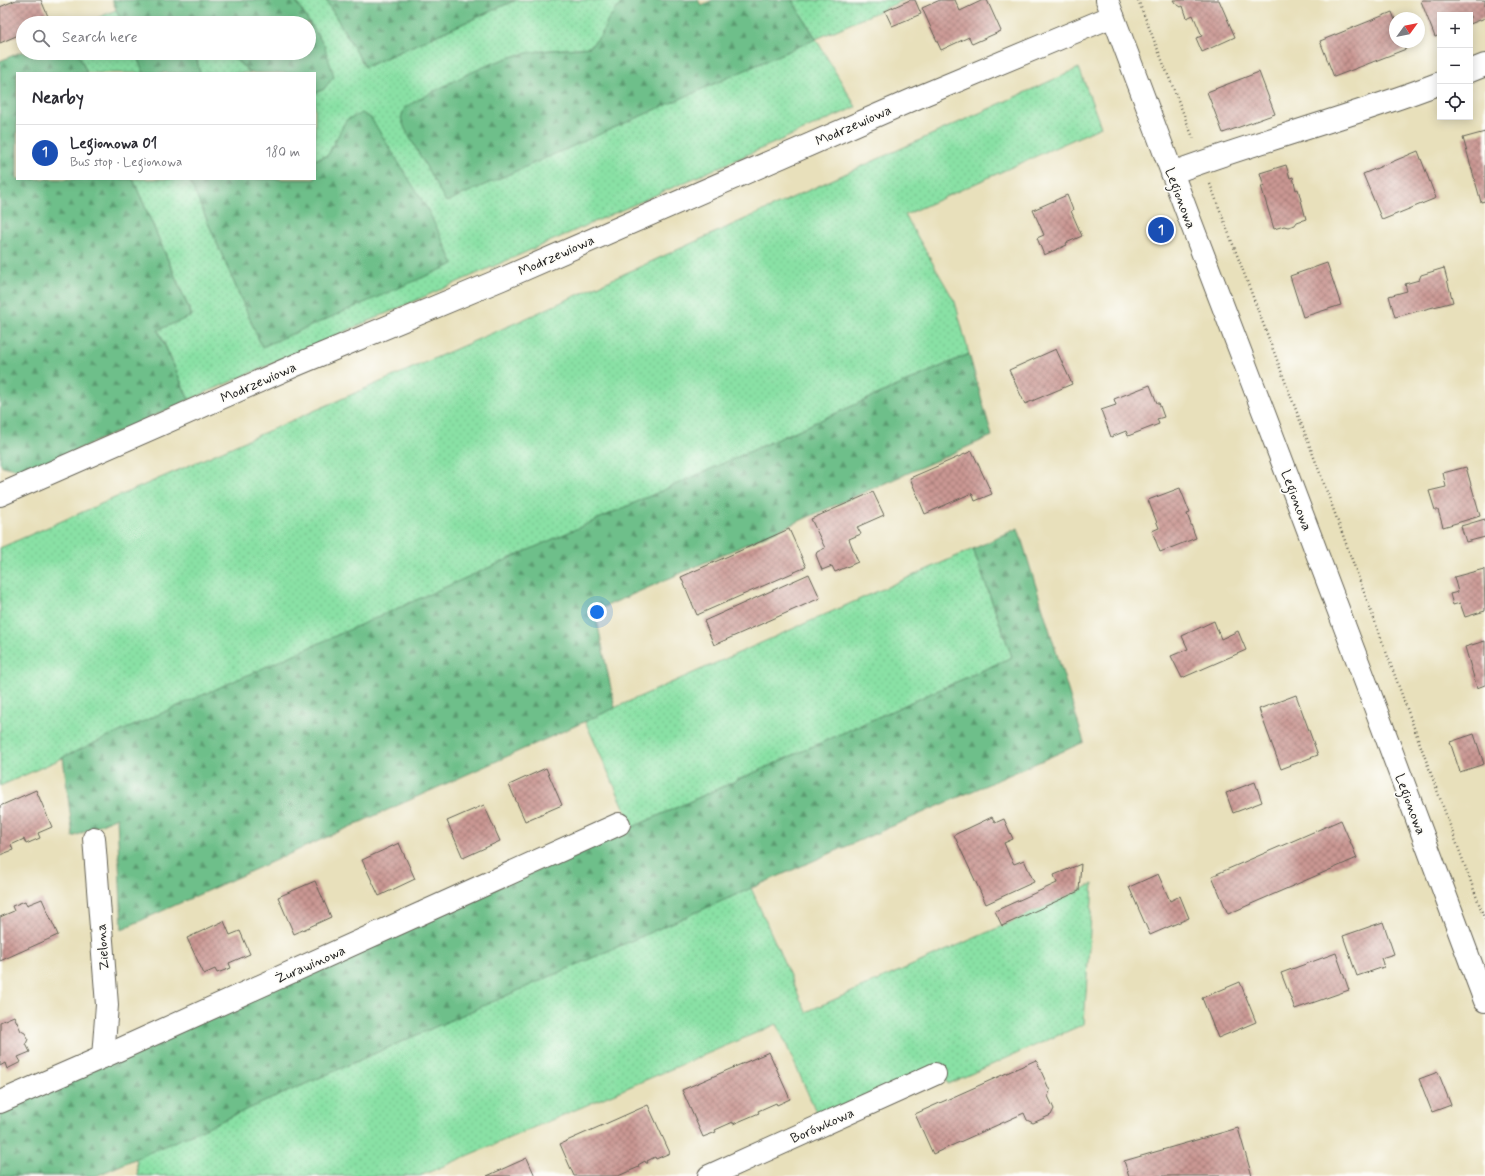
<!DOCTYPE html>
<html lang="en">
<head>
<meta charset="utf-8">
<style>
	body { margin:0; font-family:Mynerve,sans-serif; background:#f7f7f7; color:#2b2b33 }
	.controls { position:absolute; right:12px; top:12px; display:grid; overflow:hidden; border-radius:0px; box-shadow:0 2px 10px #0003 }
	.controls button { width:36px; height:36px; display:grid; place-items:center; padding:0; border:0; border-bottom:1px solid #e1e1e2; background:#fff; color:#2b2b33; font:20px sans-serif }
	.compass { position:absolute; left:1389px; top:12px; width:36px; height:36px; border-radius:50%; background:#fff; box-shadow:0 2px 10px #0003; rotate:57deg }
	.you { position:absolute; left:597px; top:612px; width:14px; height:14px; margin:-10px; border:3px solid #fff; border-radius:50%; background:#1a73e8; box-shadow:0 0 0 6px #1a73e833 }
	.badge { display:grid; place-items:center; width:26px; height:26px; border-radius:50%; background:#1a73e8; color:#fff; font-size:13px; font-weight:700 }
	.pin { position:absolute; translate:-50% -50%; border:2px solid #fff; box-shadow:0 1px 4px #0006 }
	.list { margin:0; padding:0; list-style:none }
	h2 { display:flex; justify-content:space-between; align-items:center; height:52px; margin:0; padding:0 16px; font-size:17px }
	h2 small { font-size:13px; font-weight:400; color:#7c7c81 }
	.list li { display:grid; grid-template-columns:26px 1fr auto; gap:12px; align-items:center; box-sizing:border-box; height:56px; padding:0 16px; border-top:1px solid #e1e1e2 }
	.list b { display:block; font-size:15px; white-space:nowrap }
	.list p { margin:0; font-size:13px; white-space:nowrap; color:#7c7c81 }
	.list em { font-size:13px; font-style:normal; color:#7c7c81 }
	.icon { flex:none; width:22px; height:22px; fill:none; stroke:currentColor; stroke-width:2; stroke-linecap:round; stroke-linejoin:round }
	.map { position:relative; flex:none; width:1485px; height:1176px; overflow:hidden }
	.search { position:absolute; background:#fff; box-shadow:0 2px 10px #0003; left:16px; top:16px; width:300px; height:44px; display:flex; align-items:center; gap:10px; box-sizing:border-box; padding:0 14px; border-radius:22px; color:#7c7c81; font-size:15px }
	.panel { position:absolute; background:#fff; box-shadow:0 2px 10px #0003; left:16px; top:72px; width:300px; height:108px; border-radius:0px }
	.map>svg:first-child { display:block }
</style>
</head>
<body>
<div class="map">
<svg width="1485" height="1176" viewBox="0 0 1485 1176">
	<defs>
		<pattern id="grass-dots" width="8" height="8" patternUnits="userSpaceOnUse"><rect width="8" height="8" fill="#89e1a5"/><path d="M2 2h.1M6 6h.1" fill="none" stroke="#76c08d" stroke-width="1.8" stroke-linecap="round"/></pattern>
		<pattern id="forest-firs" width="22" height="20" patternUnits="userSpaceOnUse"><rect width="22" height="20" fill="#6ebf8a"/><path d="M5 1l3.5 6h-7zM16 11l3.5 6h-7z" fill="#5a9a70"/></pattern>
		<pattern id="building-cross-hatch" width="8" height="8" patternUnits="userSpaceOnUse"><rect width="8" height="8" fill="#ca9793"/><path d="M0 0l8 8M0 8l8-8" fill="none" stroke="#a37a77"/></pattern>
	</defs>
	<rect width="100%" height="100%" fill="#fdfcf7"/>
	<filter id="ink" filterUnits="userSpaceOnUse"><feTurbulence type="fractalNoise" baseFrequency=".025" numOctaves="2"/><feDisplacementMap in="SourceGraphic" scale="8" xChannelSelector="R" yChannelSelector="G"/><feConvolveMatrix kernelMatrix="1 2 1 2 8 2 1 2 1" color-interpolation-filters="sRGB"/></filter>
	<filter id="wash" filterUnits="userSpaceOnUse"><feTurbulence type="fractalNoise" baseFrequency=".012" numOctaves="4" result="noise"/><feDisplacementMap in="SourceGraphic" scale="16" xChannelSelector="R" yChannelSelector="G"/><feGaussianBlur stdDeviation="0.9" result="paint"/><feColorMatrix in="noise" values="0 0 0 0 0 0 0 0 0 0 0 0 0 0 0 0 0 1.4 0 .05"/><feComposite in="paint" operator="in"/></filter>
	<g filter="url(#wash)">
		<rect width="100%" height="100%" fill="#e8e0bb"/>
		<g fill="url(#grass-dots)" stroke="#527e60">
			<path d="M295,0H326L365,67L516,0H624L609,18L601,35L590,47L550,50L511,57L816,38L792,0H904L816,39L856,107L189,400L158,329L192,315L133,179H189L262,347L336,138L328,155L315,160V93L324,89V45Z"/>
			<path d="M116,10L122,23H86Z"/>
			<path d="M78,53H135L144,73H87Z"/>
			<path d="M199,53H228L251,73H200L196,56Z"/>
			<path d="M1079,68L1101,127L905,215L955,302L969,354L0,786V548L520,321Z"/>
			<path d="M973,549L1012,657L633,827L585,721Z"/>
			<path d="M1093,884L1084,1024L948,1084L939,1064L818,1116L777,1024L420,1176H138L136,1158L751,888L806,1012L1002,926Z"/>
		</g>
		<g fill="url(#forest-firs)" stroke="#456e53">
			<path d="M112,0H295L324,45L334,76L324,89L315,93V73H251L228,53H309V23H122Z"/>
			<path d="M326,0H516L365,67Z"/>
			<path d="M624,0H698L701,5L713,0H792L816,39L446,202L405,129L401,118L405,107C439,89 474,68 511,57C536,49 564,50 590,47L601,35L609,18Z"/>
			<path d="M23,51V53H78L87,73H17V179H133L192,316L158,330L189,400L27,472L2,466L0,462V61Z"/>
			<path d="M135,53H199L196,56L200,73H144Z"/>
			<path d="M362,113L371,118L428,210L454,264L262,347L189,179H315V160L328,155L346,120Z"/>
			<path d="M969,354L992,436L595,611L615,708L122,929L117,817L73,837L63,757Z"/>
			<path d="M1018,528L1084,742L96,1176H0V1111L1012,657L973,549Z"/>
		</g>
		<g id="blocks">
			<g fill="url(#building-cross-hatch)">
				<path d="M16,0H41L50,21L46,23H23V33L0,43V7Z"/>
				<path d="M910,0H915L921,14L892,26L885,11Z"/>
				<path d="M940,0H955L960,11L983,0H987L1001,31L972,44L969,37L941,50L922,8Z"/>
				<path d="M1173,0H1219L1235,37L1202,52L1196,38L1202,36L1193,15L1187,18L1183,6L1181,7L1175,3Z"/>
				<path d="M1423,0H1485V18L1470,24V15H1440V35L1435,37L1421,1Z"/>
				<path d="M1392,12L1395,20V42H1404L1406,49L1334,77L1320,41Z"/>
				<path d="M1259,72L1275,114L1223,133L1207,92Z"/>
				<path d="M1485,132V201L1481,202L1463,138Z"/>
				<path d="M1418,151L1436,198L1382,220L1363,174Z"/>
				<path d="M1286,165L1290,178L1293,177L1296,190L1298,189L1306,219L1297,222L1295,225L1288,227L1284,226L1274,229L1261,186H1264L1260,173Z"/>
				<path d="M1067,195L1073,210L1071,211L1082,236L1066,243L1067,245L1044,255L1037,238L1044,235L1033,210Z"/>
				<path d="M1327,263L1341,305L1303,317L1290,276Z"/>
				<path d="M1444,268L1453,302L1395,317L1389,296L1407,291L1405,284L1419,280L1421,275Z"/>
				<path d="M1056,349L1072,384L1025,404L1009,370Z"/>
				<path d="M1150,385L1157,403H1159L1164,417L1157,419L1159,424L1128,436L1126,431L1111,437L1101,410L1116,405L1114,399Z"/>
				<path d="M972,451L992,494L975,501L972,493L925,514L910,478Z"/>
				<path d="M1466,467L1480,516L1443,527L1438,510H1435L1429,491L1446,487L1443,473Z"/>
				<path d="M1180,488L1190,513L1187,514L1196,538L1160,552L1152,531L1159,528L1148,500Z"/>
				<path d="M873,492L884,515L857,527L861,534L849,539L858,562L835,572L832,566L822,570L816,555L817,552L825,548L811,519Z"/>
				<path d="M1485,519V537L1466,542L1461,526Z"/>
				<path d="M789,529L806,567L697,615L681,577Z"/>
				<path d="M1484,569L1485,611L1465,617L1460,603L1453,605L1450,594L1458,592L1454,577Z"/>
				<path d="M809,574L820,598L714,645L704,621Z"/>
				<path d="M1214,621L1221,639L1238,631L1246,650L1182,678L1171,656L1188,649L1182,636Z"/>
				<path d="M1485,641V685L1477,688L1465,647Z"/>
				<path d="M1296,695L1318,755L1281,769L1259,709Z"/>
				<path d="M1474,734L1484,764L1460,772L1450,742Z"/>
				<path d="M546,768L562,805L525,821L509,785Z"/>
				<path d="M1255,782L1262,802L1233,813L1226,793Z"/>
				<path d="M36,790L52,827L38,833L40,838L26,844L24,839L11,845L13,850L0,855V806Z"/>
				<path d="M484,805L500,841L463,858L447,821Z"/>
				<path d="M992,817L995,823L1004,819L1013,839L1004,843L1010,857L1014,864L1024,860L1034,882L986,904L954,835Z"/>
				<path d="M1341,820L1357,858L1228,914L1212,876Z"/>
				<path d="M399,843L415,879L379,896L362,860Z"/>
				<path d="M1081,864L1079,891L1002,926L995,911L1057,883L1054,875Z"/>
				<path d="M1158,874L1170,901L1180,896L1189,918L1150,935L1129,887Z"/>
				<path d="M315,881L331,917L294,934L278,897Z"/>
				<path d="M42,899L58,935L0,961V917L14,911L12,906L25,901L27,905Z"/>
				<path d="M224,921L230,935L240,931L250,954L229,963L231,968L217,973L215,969L204,974L187,938Z"/>
				<path d="M1383,922L1394,954L1381,958L1384,967L1357,976L1343,936Z"/>
				<path d="M1336,953L1349,990L1295,1009L1281,973Z"/>
				<path d="M1240,982L1256,1022L1218,1038L1202,998Z"/>
				<path d="M14,1016L21,1031L25,1033L28,1039L26,1044L30,1052L18,1057L21,1062L7,1069L5,1063L0,1066V1022Z"/>
				<path d="M769,1052L790,1099L777,1105L776,1103L758,1111L759,1113L733,1124V1122L715,1130L716,1132L703,1137L682,1090Z"/>
				<path d="M1036,1060L1050,1091L1048,1096L1054,1109L1051,1115L1033,1123L1027,1120L1024,1113L933,1154L915,1114Z"/>
				<path d="M1438,1072L1451,1105L1432,1112L1419,1079Z"/>
				<path d="M648,1105L670,1153L656,1159L655,1157L647,1161L648,1163H646L645,1161L638,1165L639,1167L618,1176H574L560,1144Z"/>
				<path d="M1238,1128L1252,1176H1129L1124,1161Z"/>
				<path d="M527,1158L535,1176H487Z"/>
			</g>
		</g>
	</g>
	<g filter="url(#ink)">
		<use href="#blocks" fill-opacity="0" stroke="#636154" stroke-width="1"/>
		<g fill="none" stroke-linecap="round" stroke-linejoin="round">
			<defs>
				<g id="minor">
					<path d="M1470,71L1485,65"/>
					<path d="M1172,173C1260,140 1352,117 1440,83"/>
					<path d="M0,495L296,365L502,279L921,96L1113,16"/>
					<path d="M94,838L107,1005L103,1057"/>
					<path d="M0,1102L103,1057L619,824"/>
					<path d="M709,1176L935,1074"/>
				</g>
				<path id="major" d="M1107,0L1188,215L1265,416L1372,699L1485,1001"/>
			</defs>
			<use href="#minor" stroke="#636154" stroke-width="24"/>
			<use href="#major" stroke="#636154" stroke-width="24"/>
			<g stroke="#636154" stroke-width="2.5" stroke-dasharray="1 3" stroke-linecap="butt">
				<path d="M1138,0L1194,140"/>
				<path d="M1210,184L1320,473L1485,920"/>
			</g>
			<use href="#minor" stroke="#fff" stroke-width="22"/>
			<use href="#major" stroke="#fff" stroke-width="22"/>
		</g>
	</g>
	<g text-anchor="middle" stroke-width="3.5" stroke-linejoin="round" paint-order="stroke">
		<g font-size="14" fill="#1c1c1c" stroke="#fdfcf7">
			<text transform="translate(853 125) rotate(-24)" y="5">Modrzewiowa</text>
			<text transform="translate(1181 198) rotate(69)" y="5">Legionowa</text>
			<text transform="translate(556 255) rotate(-24)" y="5">Modrzewiowa</text>
			<text transform="translate(258 382) rotate(-24)" y="5">Modrzewiowa</text>
			<text transform="translate(1297 500) rotate(69)" y="5">Legionowa</text>
			<text transform="translate(1411 804) rotate(69)" y="5">Legionowa</text>
			<text transform="translate(102 947) rotate(-94)" y="5">Zielona</text>
			<text transform="translate(310 964) rotate(-24)" y="5">Żurawinowa</text>
			<text transform="translate(822 1125) rotate(-24)" y="5">Borówkowa</text>
		</g>
	</g>
</svg>
<div class="controls">
<button>+</button>
<button>−</button>
<button><svg class="icon" aria-label="locate" viewBox="0 0 24 24"><circle cx="12" cy="12" r="6"/><path d="M12 2v4M12 18v4M2 12h4M18 12h4"/></svg></button>
</div>
<svg class="compass" viewBox="-18 -18 36 36"><path d="M0-13l5 13h-10z" fill="#e53935"/><path d="M0 13l5-13h-10z" fill="#7c7c81"/></svg>
<div class="you"></div>
<div class="pin badge" style="left:1161px;top:230px;background:#1a4fb4">1</div>
<div class="search"><svg class="icon" aria-label="search" viewBox="0 0 24 24"><circle cx="10" cy="10" r="6"/><path d="M15 15l6 6"/></svg>Search here</div>
<section class="panel">
<h2>Nearby<small></small></h2>
<ul class="list">
<li><span class="badge" style="background:#1a4fb4">1</span><div><b>Legionowa 01</b><p>Bus stop · Legionowa</p></div><em>180 m</em></li>
</ul>
</section>
</div>
</body>
</html>
